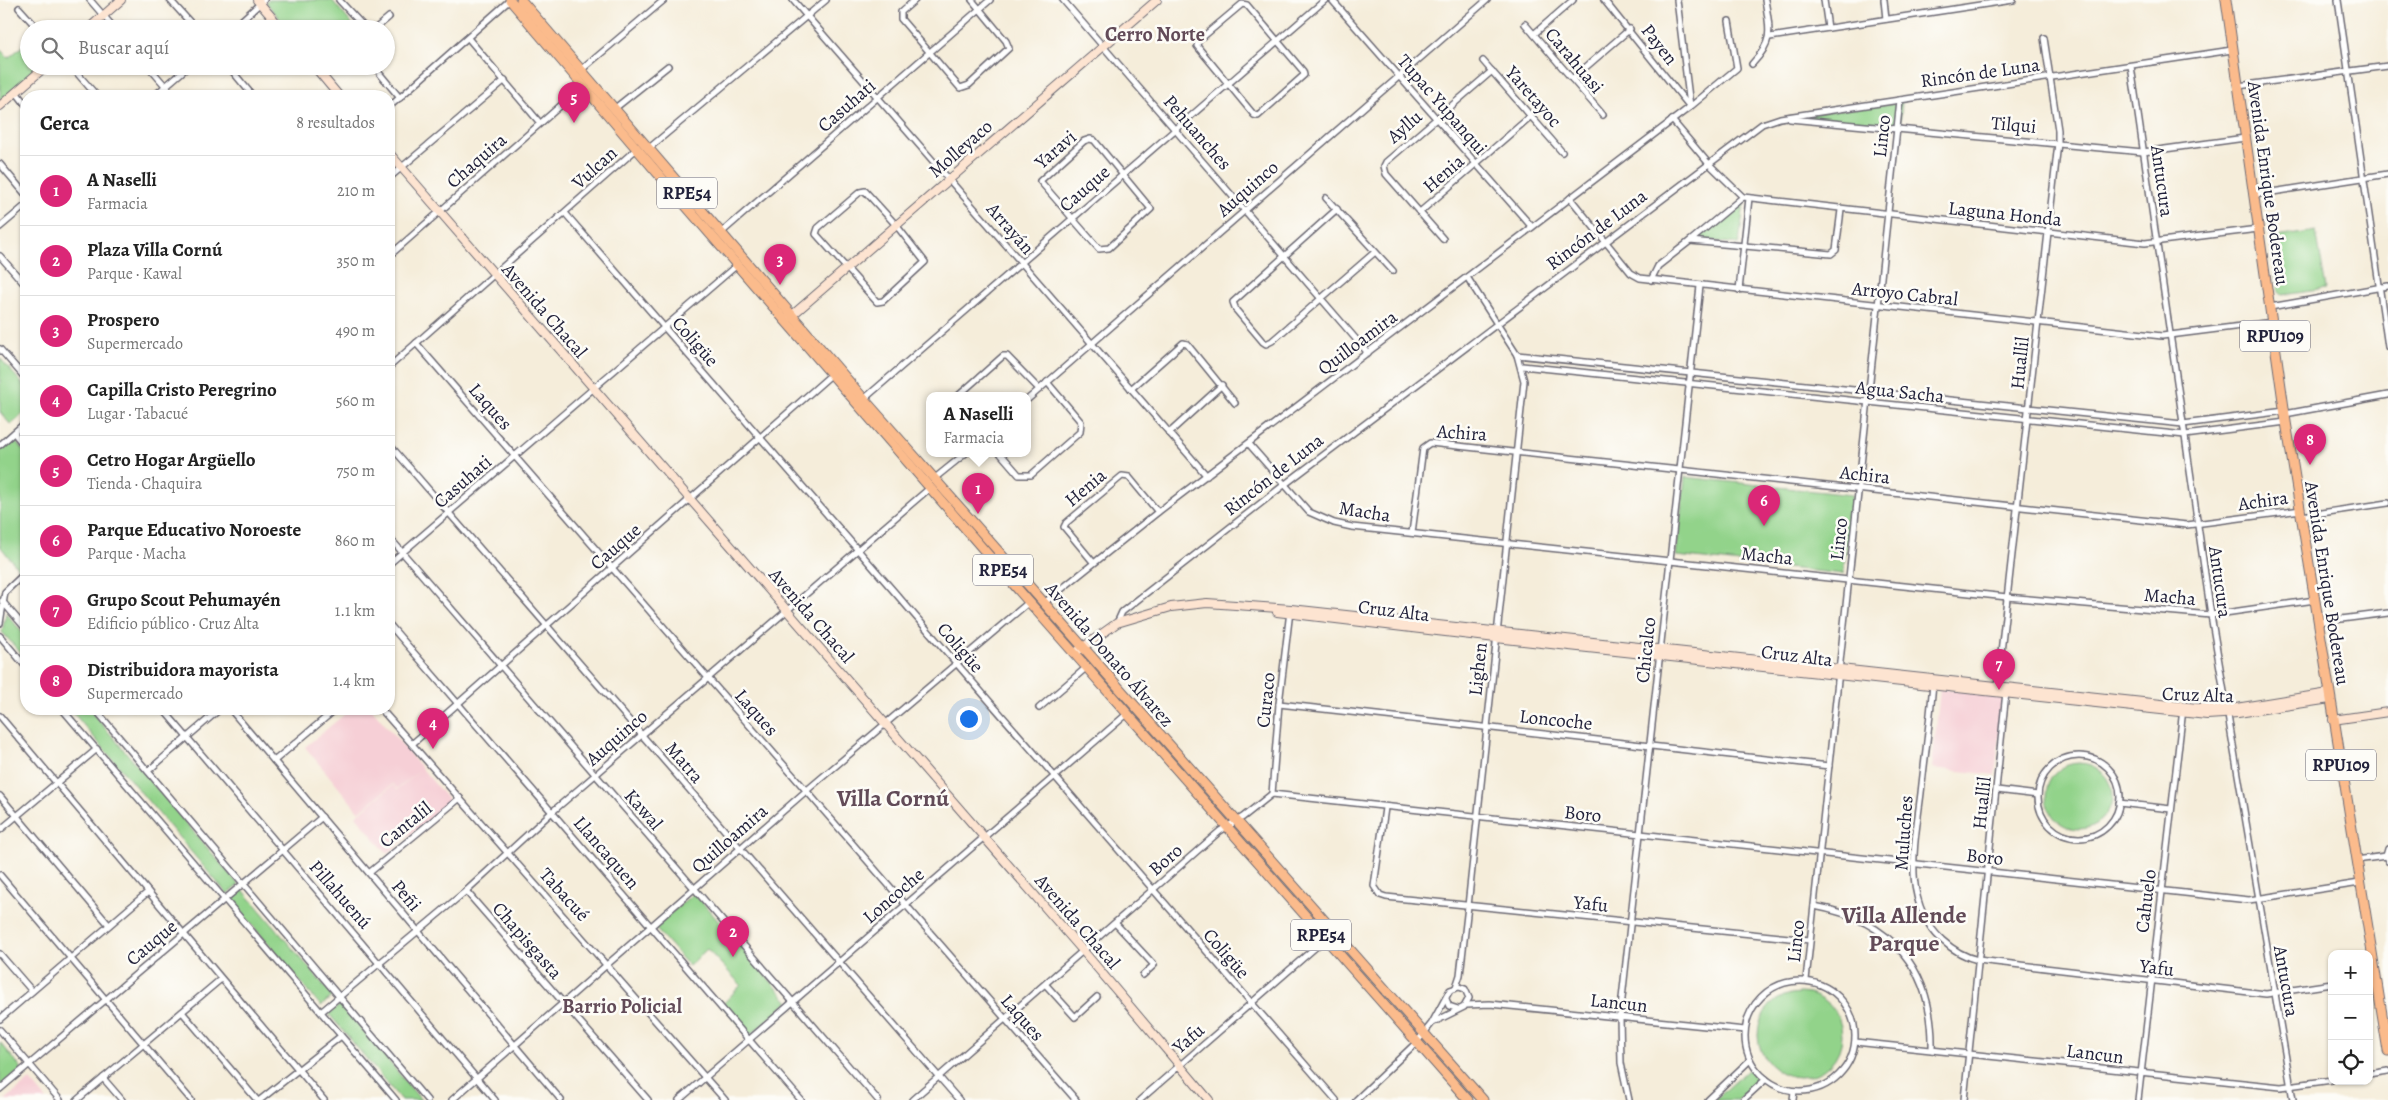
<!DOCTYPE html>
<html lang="es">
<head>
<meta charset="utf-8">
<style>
	body { margin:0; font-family:Alegreya,serif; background:#f6f6f6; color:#222 }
	.controls { position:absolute; right:15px; bottom:15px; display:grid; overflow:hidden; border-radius:10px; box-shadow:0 1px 4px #0004 }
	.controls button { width:45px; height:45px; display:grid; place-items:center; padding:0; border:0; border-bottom:1px solid #e0e0e0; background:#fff; color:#222; font:25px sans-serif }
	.you { position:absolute; left:968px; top:718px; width:18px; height:18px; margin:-12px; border:4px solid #fff; border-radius:50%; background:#1a73e8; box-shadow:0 0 0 8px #1a73e833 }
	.badge { display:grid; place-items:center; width:32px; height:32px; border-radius:50%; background:#db2777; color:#fff; font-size:16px; font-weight:700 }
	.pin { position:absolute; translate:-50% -41px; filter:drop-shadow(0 1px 2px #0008) }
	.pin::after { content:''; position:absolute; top:26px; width:18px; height:15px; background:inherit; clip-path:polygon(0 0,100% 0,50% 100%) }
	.popup { position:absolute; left:926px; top:392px; width:105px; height:65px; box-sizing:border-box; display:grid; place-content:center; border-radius:10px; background:#fff; filter:drop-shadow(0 1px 4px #0005); font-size:16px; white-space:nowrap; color:#767676 }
	.popup b { font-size:19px; color:#222 }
	.popup::after { content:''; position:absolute; left:50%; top:100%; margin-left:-10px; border:10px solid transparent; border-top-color:#fff }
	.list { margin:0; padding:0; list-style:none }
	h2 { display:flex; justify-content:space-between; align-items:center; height:65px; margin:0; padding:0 20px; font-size:21px }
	h2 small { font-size:16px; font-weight:400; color:#767676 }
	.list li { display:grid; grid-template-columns:32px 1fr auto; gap:15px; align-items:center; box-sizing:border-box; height:70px; padding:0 20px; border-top:1px solid #e0e0e0 }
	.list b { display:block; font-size:19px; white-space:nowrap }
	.list p { margin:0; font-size:16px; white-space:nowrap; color:#767676 }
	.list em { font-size:16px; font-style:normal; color:#767676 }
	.icon { flex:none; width:28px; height:28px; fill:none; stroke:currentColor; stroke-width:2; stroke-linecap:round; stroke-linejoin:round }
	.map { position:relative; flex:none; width:2388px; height:1100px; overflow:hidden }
	.search { position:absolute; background:#fff; box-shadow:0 1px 4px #0004; left:20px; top:20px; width:375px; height:55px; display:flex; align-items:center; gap:12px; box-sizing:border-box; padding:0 18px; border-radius:28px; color:#767676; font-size:19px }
	.panel { position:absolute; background:#fff; box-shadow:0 1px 4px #0004; left:20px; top:90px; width:375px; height:625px; border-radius:20px }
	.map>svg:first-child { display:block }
</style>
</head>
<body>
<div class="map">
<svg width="2388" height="1100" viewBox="0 0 2388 1100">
	<rect width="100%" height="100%" fill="#fdfcf7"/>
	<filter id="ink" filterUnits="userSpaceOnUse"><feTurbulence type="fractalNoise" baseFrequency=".02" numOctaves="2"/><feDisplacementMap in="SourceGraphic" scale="10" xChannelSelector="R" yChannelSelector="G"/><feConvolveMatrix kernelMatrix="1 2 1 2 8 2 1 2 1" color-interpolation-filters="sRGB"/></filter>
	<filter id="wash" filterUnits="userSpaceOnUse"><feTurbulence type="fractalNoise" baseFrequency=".0096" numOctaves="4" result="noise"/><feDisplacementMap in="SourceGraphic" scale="20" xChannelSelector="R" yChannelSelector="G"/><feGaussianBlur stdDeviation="1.12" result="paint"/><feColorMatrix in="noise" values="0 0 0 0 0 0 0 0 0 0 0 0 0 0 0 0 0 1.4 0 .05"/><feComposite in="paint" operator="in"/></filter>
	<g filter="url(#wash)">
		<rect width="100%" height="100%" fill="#f5edda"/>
		<g fill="#f6cfd6">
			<path d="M1940,689L2003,696L1995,775L1932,768Z"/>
			<path d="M351,709H372L450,802L387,854L356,816L393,785L397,790L421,770L397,789L393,784L359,812L305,747Z"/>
			<path d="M30,1080L47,1100H5Z"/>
		</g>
		<g fill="#92d38a" stroke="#5a7a62">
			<path d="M269,0H332L356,29H288L266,2Z"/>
			<path d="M29,41V66H40L0,101V49L8,58Z"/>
			<path d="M1902,102L1900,126L1788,117Z"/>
			<path d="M1744,203L1739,244L1697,239Z"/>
			<path d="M2316,231L2326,289L2282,295L2278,291L2270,238Z"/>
			<path d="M0,358L26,388V411L11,425L0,412Z"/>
			<path d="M13,438L26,454V567L21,572L0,546V450Z"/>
			<path d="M1685,477L1852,495L1843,574L1676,556Z"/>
			<path d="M6,613L26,637V659L2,632Z"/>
			<path d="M70,709H89L239,885L227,894Z"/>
			<circle cx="2079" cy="796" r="33"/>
			<path d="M243,890L333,996L321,1006L231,900Z"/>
			<path d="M694,893L789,1002L749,1036L722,1005L741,985L707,949L689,966L654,927Z"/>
			<circle cx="1800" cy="1035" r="42"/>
			<path d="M341,1004L421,1100H401L329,1014Z"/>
			<path d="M0,1042L22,1069L0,1087Z"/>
			<path d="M1749,1069L1759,1080L1737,1100H1715Z"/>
		</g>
	</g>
	<g filter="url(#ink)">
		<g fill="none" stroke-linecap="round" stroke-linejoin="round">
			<defs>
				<g id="street">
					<path d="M90,0L115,29"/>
					<path d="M170,0L196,29"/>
					<path d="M339,0L366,29"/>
					<path d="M793,0L1207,476"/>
					<path d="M915,0L901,12V19L960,88L969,85L1009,48L1006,41L972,0"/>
					<path d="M1063,0L1368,353"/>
					<path d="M1332,0L1532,227"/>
					<path d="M1604,0L1690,107"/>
					<path d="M1677,0L1690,106"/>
					<path d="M1824,0L1828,28"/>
					<path d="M1884,0L1886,19"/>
					<path d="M2338,0L2388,347"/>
					<path d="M1242,4L1247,5L1303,71L1304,75L1258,116L1254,115L1197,46L1198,41Z"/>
					<path d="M19,8L38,29"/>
					<path d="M1525,24L1603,115"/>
					<path d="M232,29L264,0"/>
					<path d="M375,29L389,17"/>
					<path d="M1534,34L1573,0"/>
					<path d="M1770,37L2013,0"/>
					<path d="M468,38L540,123"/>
					<path d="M1483,61L1562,152"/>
					<path d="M1752,64C1774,41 1770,30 1765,0"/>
					<path d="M71,66L97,96"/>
					<path d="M148,66L174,96"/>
					<path d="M228,66L253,96"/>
					<path d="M2131,66L2211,615L2293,1100"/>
					<path d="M580,71L664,0"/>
					<path d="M380,74L400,98"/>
					<path d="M323,77L334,66"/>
					<path d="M1572,79L1630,29"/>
					<path d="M2238,86L2388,66"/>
					<path d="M16,92L26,105"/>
					<path d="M154,96L189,66"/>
					<path d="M389,107L510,0"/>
					<path d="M614,109L668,66"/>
					<path d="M1790,119L2143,152L2245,138"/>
					<path d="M1672,120L1709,164L1743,197"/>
					<path d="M1090,139L1094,140L1151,209L1109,248L1099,249L1040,181L1084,141Z"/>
					<path d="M648,149L826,0"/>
					<path d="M0,164L26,195"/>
					<path d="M389,178L505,80"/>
					<path d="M865,191L896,225L925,262L883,301L877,302L816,234L818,228L860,192Z"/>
					<path d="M2253,195L2388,174"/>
					<path d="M1326,198L1393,271"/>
					<path d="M1570,198L1631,273L1640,278L2162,336L2273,322"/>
					<path d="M1337,209L1233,302L1236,310L1263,342L1266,344L1272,341L1375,252"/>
					<path d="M1420,212L1531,116"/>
					<path d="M565,213L1336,1100"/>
					<path d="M0,227L26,205"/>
					<path d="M721,233L990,0"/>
					<path d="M1443,239L1386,174L1384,166L1386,162L1492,71"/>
					<path d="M1690,241L1743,197L2145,243L2258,229"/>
					<path d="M0,256L26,286"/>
					<path d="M389,256L583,86"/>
					<path d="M1651,280L1658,266L1690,241L1831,254L1836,250L1841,210"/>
					<path d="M1739,290L1749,198"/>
					<path d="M2270,307L2388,286"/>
					<path d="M416,343L1076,1100"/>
					<path d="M0,349L26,379"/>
					<path d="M1517,355L2183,424L2285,411"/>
					<path d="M1522,366L2185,435L2286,422"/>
					<path d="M389,367L633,152L640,150"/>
					<path d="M1131,389L1183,343L1187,344L1235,403"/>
					<path d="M959,395L1003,356H1007L1039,389"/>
					<path d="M864,399L1325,0"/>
					<path d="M1027,400L1487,0"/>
					<path d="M2285,414L2388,395"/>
					<path d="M14,433L26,448"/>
					<path d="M1169,433L1222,385"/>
					<path d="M389,444L959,1100"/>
					<path d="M1249,444L1309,512L1334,523L1352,527L2007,597L2211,615L2315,600"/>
					<path d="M0,445L26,422"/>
					<path d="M1000,453L1019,475H1031L1080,432L1081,422L1047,382"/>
					<path d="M935,478L966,453"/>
					<path d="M2301,516L2388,503"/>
					<path d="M1412,533L1423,448L1430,443L2187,525L2301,510"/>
					<path d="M389,537L878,1100"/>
					<path d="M1093,562L1064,527L1066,523L1122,476L1129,477L1158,512"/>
					<path d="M389,564L737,265"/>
					<path d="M2,601L26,629"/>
					<path d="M1044,603L1158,512L1690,107L1737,68L1729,21"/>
					<path d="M2318,622L2388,613"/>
					<path d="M0,623L5,592L26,572"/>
					<path d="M1117,623L1122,612L1284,485L1762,124L1780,118L2232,50"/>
					<path d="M389,624L801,1100"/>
					<path d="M0,636L26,667"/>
					<path d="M1933,683C1930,720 1925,756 1921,793C1915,843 1901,902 1942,940C1953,950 1964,957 1978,960L2266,994L2332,984"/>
					<path d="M1997,688L2058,143V130L2044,38"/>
					<path d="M1279,704L1829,766"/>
					<path d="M1039,708L1087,667"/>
					<path d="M62,709L396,1100"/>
					<path d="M95,709L427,1100"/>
					<path d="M163,709L495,1100"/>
					<path d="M230,709L561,1100"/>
					<path d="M381,709L725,1100"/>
					<path d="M0,716L324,1100"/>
					<path d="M412,744L832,374"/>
					<circle cx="2079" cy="797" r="41"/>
					<path d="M274,761L336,709"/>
					<path d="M148,771L220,709"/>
					<path d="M1997,790L2038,795"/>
					<path d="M1272,794L1279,704L1290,611"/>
					<path d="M0,796L109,925"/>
					<path d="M2119,803L2171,809"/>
					<path d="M1385,808L1374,886L1380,895L1386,897L1810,940"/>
					<path d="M0,830L97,749"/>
					<path d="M2388,849L2386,856L2388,861"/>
					<path d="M2356,860L2386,856"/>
					<path d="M369,873L460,798"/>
					<path d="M0,875L191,1100"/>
					<path d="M466,891L648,1100"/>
					<path d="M1814,906C1892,920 1934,970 1932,1050"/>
					<path d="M1116,924L1154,965L1143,975"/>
					<path d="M0,954L32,991"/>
					<path d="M1806,980L1900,100"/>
					<circle cx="1800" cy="1036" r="55"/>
					<path d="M1046,985L1075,1017L1097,997"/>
					<path d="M1456,987L1460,975L1468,906L1524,381L1517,355L1467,277"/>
					<path d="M1446,999L1449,1006L1458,1009"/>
					<path d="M1467,1005L1490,1004L1745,1030"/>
					<path d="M182,1012L257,1100"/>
					<path d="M321,1012L466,891L552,812L931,487"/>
					<path d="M0,1019L148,892"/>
					<path d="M0,1030L60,1100"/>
					<path d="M1855,1042L2281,1087L2332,1080"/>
					<path d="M2369,1074L2388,1071"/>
					<path d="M103,1078L122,1100"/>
					<path d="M0,1089L322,817"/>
					<path d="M77,1100L221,979"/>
					<path d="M260,1100L341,1036"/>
					<path d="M452,1100L806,791L1029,602"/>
					<path d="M679,1100L1127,714"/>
					<path d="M912,1100L1220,831L1243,817L1272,794L2249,900L2360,883"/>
					<path d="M1140,1100L1325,939"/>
					<path d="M1356,1100L1417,1042L1432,1023L1450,990L1459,987L1465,989L1469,998L1464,1007L1432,1023"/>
					<path d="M1629,1100L1621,1063L1620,1017L1700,286"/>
					<path d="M1708,1100L1750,1060"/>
					<path d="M1743,1100L1766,1079"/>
					<path d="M1793,1100L1794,1091"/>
					<path d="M1964,1100L2006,692"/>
					<path d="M2138,1100L2183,709"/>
				</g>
				<g id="secondary">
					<path d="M257,0L282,29"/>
					<path d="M88,29L121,0"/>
					<path d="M314,66L339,96"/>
					<path d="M0,106L46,66"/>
					<path d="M389,153L1084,952L1209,1100"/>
					<path d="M789,318L1157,0"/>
					<path d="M1277,612L1496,638L2207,715L2238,713L2330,699"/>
					<path d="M1075,653L1117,623L1171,607L1207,603L1291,609L2198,708H2236L2329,693"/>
					<path d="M2333,720L2388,712"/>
				</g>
				<g id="primary">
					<path d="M510,0L666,183L1029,602L1468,1100"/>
					<path d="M521,0L864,399L1483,1100"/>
					<path d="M2226,0L2286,422L2388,1051"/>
				</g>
			</defs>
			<use href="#street" stroke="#6c6973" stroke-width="8"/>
			<use href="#secondary" stroke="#6c6973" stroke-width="10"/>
			<use href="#primary" stroke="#6c6973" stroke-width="11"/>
			<use href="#street" stroke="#fff" stroke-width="5"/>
			<use href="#secondary" stroke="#fde4d1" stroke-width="8"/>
			<use href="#primary" stroke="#fbbb8c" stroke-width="9"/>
		</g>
	</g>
	<g text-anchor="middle" stroke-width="5" stroke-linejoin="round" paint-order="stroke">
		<g fill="#fdfcf7" stroke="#646373" stroke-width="1">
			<rect x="657" y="177.5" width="60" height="31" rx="4"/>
			<rect x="2240" y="320.5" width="70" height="31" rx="4"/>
			<rect x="973" y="554.5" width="60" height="31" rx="4"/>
			<rect x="2306" y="749.5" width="70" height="31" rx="4"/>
			<rect x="1291" y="919.5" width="60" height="31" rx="4"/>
		</g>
		<g font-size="18" font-weight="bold" fill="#22223b">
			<text x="687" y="199">RPE54</text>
			<text x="2275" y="342">RPU109</text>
			<text x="1003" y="576">RPE54</text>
			<text x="2341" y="771">RPU109</text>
			<text x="1321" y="941">RPE54</text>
		</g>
		<g font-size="19" fill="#22223b" stroke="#fdfcf7">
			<text transform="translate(1660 44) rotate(52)" y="7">Payen</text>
			<text transform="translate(1575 60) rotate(50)" y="7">Carahuasi</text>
			<text transform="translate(1980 72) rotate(-8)" y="7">Rincón de Luna</text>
			<text transform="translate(1534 96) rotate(49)" y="7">Yaretayoc</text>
			<text transform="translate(1443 104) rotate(49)" y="7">Tupac Yupanqui</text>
			<text transform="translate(846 105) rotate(-41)" y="7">Casuhati</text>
			<text transform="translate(2014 124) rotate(5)" y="7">Tilqui</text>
			<text transform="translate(1404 126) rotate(-41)" y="7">Ayllu</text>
			<text transform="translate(1198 132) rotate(49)" y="7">Pehuanches</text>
			<text transform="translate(1881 136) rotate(-84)" y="7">Linco</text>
			<text transform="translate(960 148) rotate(-41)" y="7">Molleyaco</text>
			<text transform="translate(1055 149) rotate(-41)" y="7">Yaravi</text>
			<text transform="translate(476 160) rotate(-41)" y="7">Chaquira</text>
			<text transform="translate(594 167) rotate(-42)" y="7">Vulcan</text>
			<text transform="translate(1443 173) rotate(-41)" y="7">Henia</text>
			<text transform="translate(2163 181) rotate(82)" y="7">Antucura</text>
			<text transform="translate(2269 183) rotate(82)" y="7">Avenida Enrique Bodereau</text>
			<text transform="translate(1084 188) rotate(-41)" y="7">Cauque</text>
			<text transform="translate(1247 188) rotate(-41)" y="7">Auquinco</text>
			<text transform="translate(2005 213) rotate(6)" y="7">Laguna Honda</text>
			<text transform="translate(1011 228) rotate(49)" y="7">Arrayán</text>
			<text transform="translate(1596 229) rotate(-37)" y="7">Rincón de Luna</text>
			<text transform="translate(1905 293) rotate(6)" y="7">Arroyo Cabral</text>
			<text transform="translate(545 310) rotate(49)" y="7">Avenida Chacal</text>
			<text transform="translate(696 341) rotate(49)" y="7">Coligüe</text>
			<text transform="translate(1357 342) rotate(-37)" y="7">Quilloamira</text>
			<text transform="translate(2019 363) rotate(-84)" y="7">Huallil</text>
			<text transform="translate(1900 391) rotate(6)" y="7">Agua Sacha</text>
			<text transform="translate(491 406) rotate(49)" y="7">Laques</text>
			<text transform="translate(1462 432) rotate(4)" y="7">Achira</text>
			<text transform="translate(1273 474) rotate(-38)" y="7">Rincón de Luna</text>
			<text transform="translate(1865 474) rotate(6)" y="7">Achira</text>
			<text transform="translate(462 481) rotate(-41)" y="7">Casuhati</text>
			<text transform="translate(1085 487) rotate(-40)" y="7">Henia</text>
			<text transform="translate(2263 500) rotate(-8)" y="7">Achira</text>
			<text transform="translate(1365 511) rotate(9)" y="7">Macha</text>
			<text transform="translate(1838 539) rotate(-84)" y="7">Linco</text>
			<text transform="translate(615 546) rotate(-41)" y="7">Cauque</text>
			<text transform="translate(1767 555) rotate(6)" y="7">Macha</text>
			<text transform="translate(2221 582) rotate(82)" y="7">Antucura</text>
			<text transform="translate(2328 583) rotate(81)" y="7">Avenida Enrique Bodereau</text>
			<text transform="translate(2170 596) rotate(5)" y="7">Macha</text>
			<text transform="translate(1394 610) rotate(7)" y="7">Cruz Alta</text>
			<text transform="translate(812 615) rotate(49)" y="7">Avenida Chacal</text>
			<text transform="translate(961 647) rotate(49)" y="7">Coligüe</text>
			<text transform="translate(1645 650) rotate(-84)" y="7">Chicalco</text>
			<text transform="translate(1110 654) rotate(49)" y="7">Avenida Donato Álvarez</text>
			<text transform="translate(1797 655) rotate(7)" y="7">Cruz Alta</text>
			<text transform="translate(1477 669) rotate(-84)" y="7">Lighen</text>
			<text transform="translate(2198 694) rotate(2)" y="7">Cruz Alta</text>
			<text transform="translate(1265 700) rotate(-84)" y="7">Curaco</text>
			<text transform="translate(757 712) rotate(49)" y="7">Laques</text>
			<text transform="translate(1556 719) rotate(6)" y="7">Loncoche</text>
			<text transform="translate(616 737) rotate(-41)" y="7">Auquinco</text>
			<text transform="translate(685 762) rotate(49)" y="7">Matra</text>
			<text transform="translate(1981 803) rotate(-84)" y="7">Huallil</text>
			<text transform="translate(644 809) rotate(49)" y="7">Kawal</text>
			<text transform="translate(1583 813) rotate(6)" y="7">Boro</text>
			<text transform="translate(405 824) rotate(-39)" y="7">Cantalil</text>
			<text transform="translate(1903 833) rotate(-86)" y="7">Muluches</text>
			<text transform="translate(729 838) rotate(-41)" y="7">Quilloamira</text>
			<text transform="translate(607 852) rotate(49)" y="7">Llancaquen</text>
			<text transform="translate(1985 856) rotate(6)" y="7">Boro</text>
			<text transform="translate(1165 859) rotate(-41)" y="7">Boro</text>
			<text transform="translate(341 894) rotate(49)" y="7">Pillahuenú</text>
			<text transform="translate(565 894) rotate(48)" y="7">Tabacué</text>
			<text transform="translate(407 895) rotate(50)" y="7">Peñi</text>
			<text transform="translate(893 895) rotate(-41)" y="7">Loncoche</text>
			<text transform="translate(2145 901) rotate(-83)" y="7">Cahuelo</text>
			<text transform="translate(1591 903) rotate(6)" y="7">Yafu</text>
			<text transform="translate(1078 921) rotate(49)" y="7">Avenida Chacal</text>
			<text transform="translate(528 940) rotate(49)" y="7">Chapisgasta</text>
			<text transform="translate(1795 941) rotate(-84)" y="7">Linco</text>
			<text transform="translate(151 942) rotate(-40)" y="7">Cauque</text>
			<text transform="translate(1227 953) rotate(49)" y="7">Coligüe</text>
			<text transform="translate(2157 967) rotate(7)" y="7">Yafu</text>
			<text transform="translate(2287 981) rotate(80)" y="7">Antucura</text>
			<text transform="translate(1619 1002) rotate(6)" y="7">Lancun</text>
			<text transform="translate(1023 1017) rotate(49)" y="7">Laques</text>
			<text transform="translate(1188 1038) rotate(-41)" y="7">Yafu</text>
			<text transform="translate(2095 1053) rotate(7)" y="7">Lancun</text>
		</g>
		<g font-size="20" font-weight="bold" fill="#624b58" stroke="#fdfcf7">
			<text x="1155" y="41">Cerro Norte</text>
			<text x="622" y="1013">Barrio Policial</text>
		</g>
		<g font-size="24" font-weight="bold" fill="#624b58" stroke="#fdfcf7">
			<text x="893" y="806">Villa Cornú</text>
			<text x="1904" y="923">Villa Allende<tspan x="1904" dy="28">Parque</tspan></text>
		</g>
	</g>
</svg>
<div class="controls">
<button>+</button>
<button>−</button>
<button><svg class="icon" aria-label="locate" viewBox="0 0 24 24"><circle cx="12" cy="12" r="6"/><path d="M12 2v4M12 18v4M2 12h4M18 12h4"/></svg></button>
</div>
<div class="you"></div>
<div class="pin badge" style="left:978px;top:514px">1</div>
<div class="popup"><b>A Naselli</b>Farmacia</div>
<div class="pin badge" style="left:733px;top:957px">2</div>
<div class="pin badge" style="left:780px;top:285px">3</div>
<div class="pin badge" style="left:433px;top:749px">4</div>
<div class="pin badge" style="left:574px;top:123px">5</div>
<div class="pin badge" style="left:1764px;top:526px">6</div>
<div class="pin badge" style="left:1999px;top:690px">7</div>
<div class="pin badge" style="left:2310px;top:465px">8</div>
<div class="search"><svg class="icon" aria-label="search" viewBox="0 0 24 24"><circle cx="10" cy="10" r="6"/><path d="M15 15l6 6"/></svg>Buscar aquí</div>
<section class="panel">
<h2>Cerca<small>8 resultados</small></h2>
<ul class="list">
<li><span class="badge">1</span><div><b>A Naselli</b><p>Farmacia</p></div><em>210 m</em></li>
<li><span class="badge">2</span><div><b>Plaza Villa Cornú</b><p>Parque · Kawal</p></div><em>350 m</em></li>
<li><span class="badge">3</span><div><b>Prospero</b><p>Supermercado</p></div><em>490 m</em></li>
<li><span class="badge">4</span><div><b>Capilla Cristo Peregrino</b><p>Lugar · Tabacué</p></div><em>560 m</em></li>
<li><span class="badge">5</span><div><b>Cetro Hogar Argüello</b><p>Tienda · Chaquira</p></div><em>750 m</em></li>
<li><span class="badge">6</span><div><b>Parque Educativo Noroeste</b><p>Parque · Macha</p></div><em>860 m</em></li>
<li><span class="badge">7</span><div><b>Grupo Scout Pehumayén</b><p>Edificio público · Cruz Alta</p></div><em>1.1 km</em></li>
<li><span class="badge">8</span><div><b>Distribuidora mayorista</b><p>Supermercado</p></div><em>1.4 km</em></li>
</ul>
</section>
</div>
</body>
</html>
